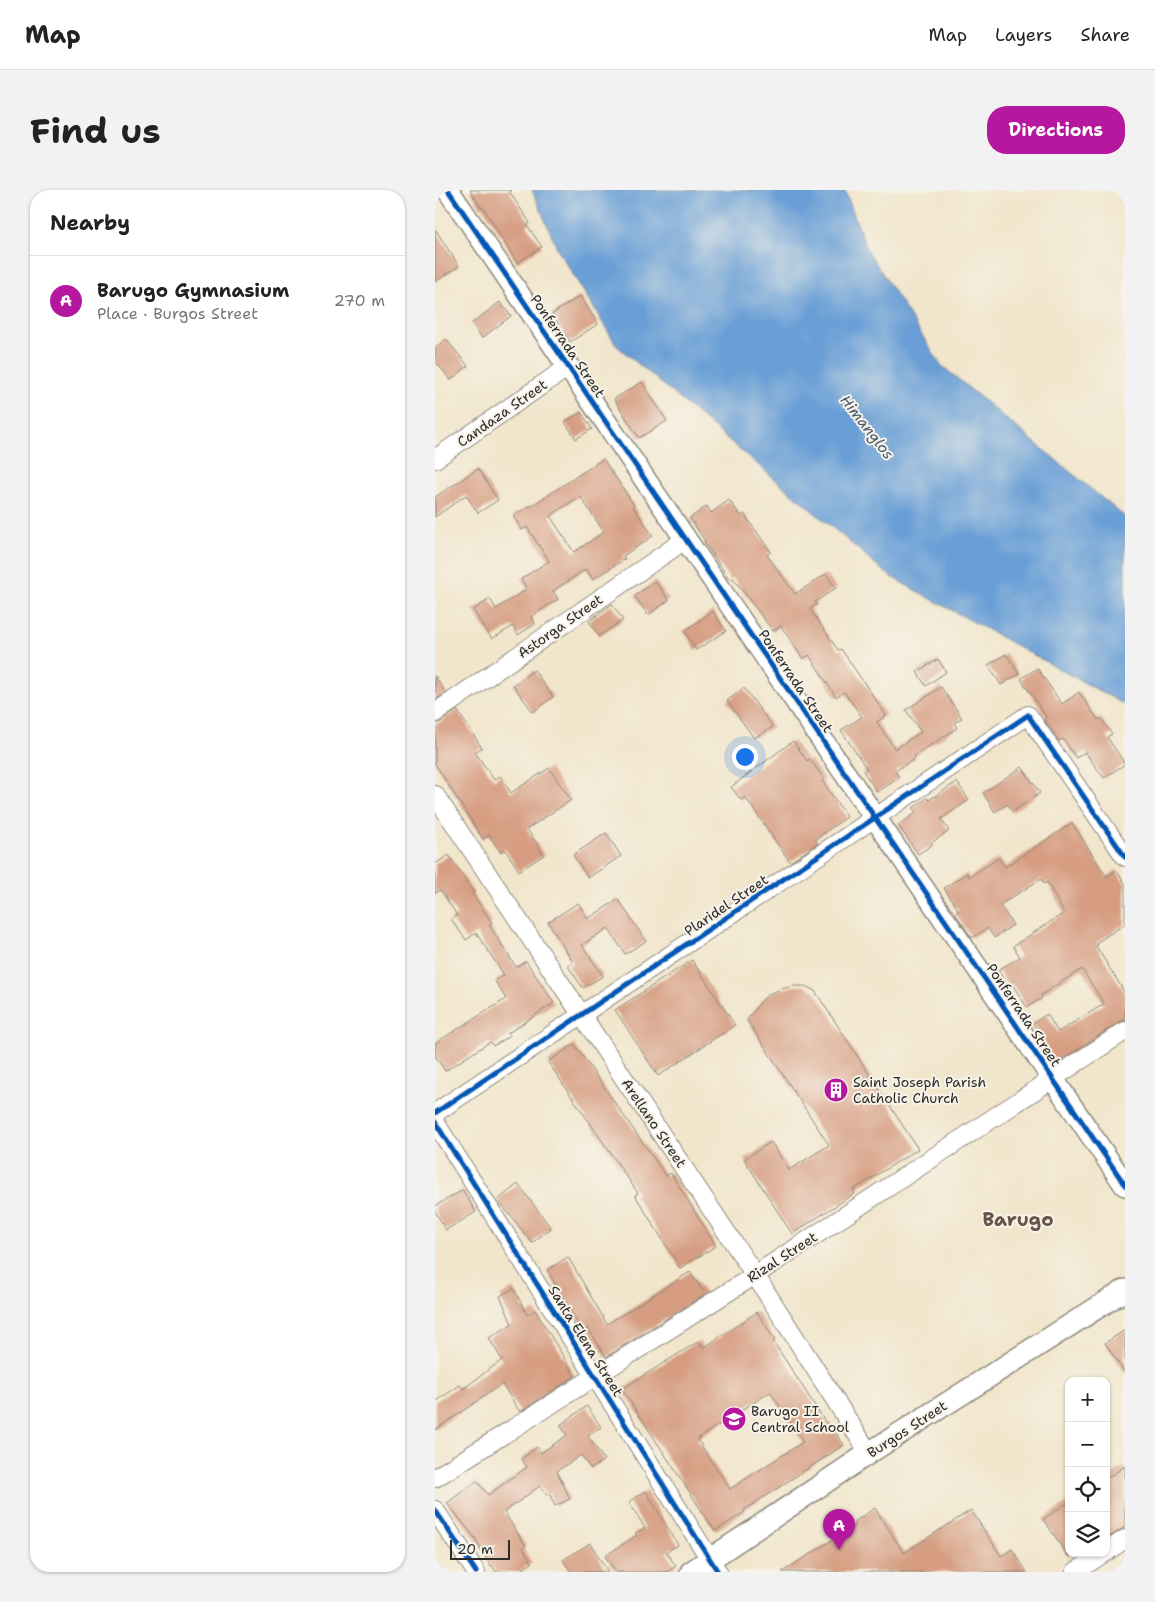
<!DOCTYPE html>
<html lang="en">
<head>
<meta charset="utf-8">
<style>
	body { margin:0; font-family:"Shantell Sans",sans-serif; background:#f2f2f2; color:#222 }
	.controls { position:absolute; right:15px; bottom:15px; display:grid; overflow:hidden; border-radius:10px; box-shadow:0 1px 4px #0004 }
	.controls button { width:45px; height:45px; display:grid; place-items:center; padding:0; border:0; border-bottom:1px solid #e0e0e0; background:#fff; color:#222; font:25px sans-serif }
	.scale { position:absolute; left:15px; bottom:12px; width:60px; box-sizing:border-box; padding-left:5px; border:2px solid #2b2b2b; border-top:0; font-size:14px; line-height:18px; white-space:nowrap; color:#2b2b2b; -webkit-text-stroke:4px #f7f3e8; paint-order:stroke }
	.you { position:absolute; left:309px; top:566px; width:18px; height:18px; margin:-12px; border:4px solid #fff; border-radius:50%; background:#1a73e8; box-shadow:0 0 0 8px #1a73e833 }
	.badge { display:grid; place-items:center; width:32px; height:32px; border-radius:50%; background:#b5179e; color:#fff; font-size:16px; font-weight:700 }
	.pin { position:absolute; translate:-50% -41px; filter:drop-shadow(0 1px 2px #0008) }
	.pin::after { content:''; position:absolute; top:26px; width:18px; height:15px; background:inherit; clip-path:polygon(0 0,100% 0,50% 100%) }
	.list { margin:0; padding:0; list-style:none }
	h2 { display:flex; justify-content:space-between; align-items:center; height:65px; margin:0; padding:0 20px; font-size:21px }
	h2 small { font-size:16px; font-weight:400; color:#767676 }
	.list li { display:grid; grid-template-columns:32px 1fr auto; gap:15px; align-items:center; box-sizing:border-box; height:90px; padding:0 20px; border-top:1px solid #e0e0e0 }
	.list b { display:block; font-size:19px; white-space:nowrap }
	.list p { margin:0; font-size:16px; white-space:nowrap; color:#767676 }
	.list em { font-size:16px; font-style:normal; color:#767676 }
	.icon { flex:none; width:28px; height:28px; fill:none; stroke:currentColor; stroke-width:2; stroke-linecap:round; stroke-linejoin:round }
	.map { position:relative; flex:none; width:690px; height:1382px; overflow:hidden; border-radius:20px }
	header { display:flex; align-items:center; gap:30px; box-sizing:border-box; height:70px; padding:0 25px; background:#fff; border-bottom:1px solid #e0e0e0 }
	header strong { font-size:24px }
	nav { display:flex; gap:28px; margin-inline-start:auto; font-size:18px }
	.intro { display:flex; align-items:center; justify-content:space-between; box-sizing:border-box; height:120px; padding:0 30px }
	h1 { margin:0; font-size:35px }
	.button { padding:12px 22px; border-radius:20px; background:#b5179e; color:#fff; font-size:18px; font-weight:700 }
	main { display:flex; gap:30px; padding:0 30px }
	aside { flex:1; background:#fff; border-radius:20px; box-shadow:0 1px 4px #0004 }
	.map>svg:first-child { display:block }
</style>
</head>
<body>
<header>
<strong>Map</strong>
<nav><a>Map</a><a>Layers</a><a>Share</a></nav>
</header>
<div class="intro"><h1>Find us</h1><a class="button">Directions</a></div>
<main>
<aside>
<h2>Nearby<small></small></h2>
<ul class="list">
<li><span class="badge">A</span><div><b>Barugo Gymnasium</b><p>Place · Burgos Street</p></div><em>270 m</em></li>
</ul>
</aside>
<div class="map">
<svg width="690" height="1382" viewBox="0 0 690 1382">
	<rect width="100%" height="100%" fill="#f7f3e8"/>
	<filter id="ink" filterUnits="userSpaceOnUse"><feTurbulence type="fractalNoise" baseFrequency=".02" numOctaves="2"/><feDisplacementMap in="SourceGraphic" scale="10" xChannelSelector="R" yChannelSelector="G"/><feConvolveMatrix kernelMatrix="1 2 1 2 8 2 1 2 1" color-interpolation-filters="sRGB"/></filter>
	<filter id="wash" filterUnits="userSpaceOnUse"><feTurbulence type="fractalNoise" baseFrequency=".0096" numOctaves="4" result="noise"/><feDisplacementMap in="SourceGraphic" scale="20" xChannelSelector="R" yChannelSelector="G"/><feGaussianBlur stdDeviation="1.12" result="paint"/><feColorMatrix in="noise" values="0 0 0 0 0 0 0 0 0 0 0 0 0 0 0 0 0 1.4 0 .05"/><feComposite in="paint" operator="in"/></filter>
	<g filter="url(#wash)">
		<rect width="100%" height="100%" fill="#f1e5cb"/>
		<path fill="#699fd6" stroke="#4a6580" d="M97,0H410L431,58L506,175L690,327V515L456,387L182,156L123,60Z"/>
		<g id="blocks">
			<g fill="#d69d82" fill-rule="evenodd">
				<path d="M35,0H76L74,1L95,33L92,35L107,57L82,73L48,17L46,18Z"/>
				<path d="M0,39L24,76L0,92Z"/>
				<path d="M145,106L163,134L135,152L117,124Z"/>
				<path d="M65,112L76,126L47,148L37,133Z"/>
				<path d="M11,149L33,176L16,190L0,171V158Z"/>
				<path d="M207,192L232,231L204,248L179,209Z"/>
				<path d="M146,222L157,239L141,249L130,232Z"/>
				<path d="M168,269L199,315L198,316L218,346L188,366L190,369L158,389L151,379L118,401L123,409L96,427L100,434L83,445L78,436L57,449L38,420L55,409L61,419L92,399L86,389L114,371L92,337L87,340L78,326L94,316L95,317ZM145,306L169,342L139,362L115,326Z"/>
				<path d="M43,279L63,310L43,323L31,305L0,327V307Z"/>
				<path d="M294,310L306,326L309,324L336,362L332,365L360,404L391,384L401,398L380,412L382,414L375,419L403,460L406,459L451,525L442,532L460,559L486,542L471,520L506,497L527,528L519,533L522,538L479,566L481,568L460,581L464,588L442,602L428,581L432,579L406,540L427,527L409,502L401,507L374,465L368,469L346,436L338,441L298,388L295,390L269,352L270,351L255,328L272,316L276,323Z"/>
				<path d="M220,391L234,410L213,425L200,406Z"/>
				<path d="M177,414L188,430L164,446L154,431Z"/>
				<path d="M278,421L291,441L261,460L249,441Z"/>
				<path d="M571,464L584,484L566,495L553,475Z"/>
				<path d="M503,469L511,482L491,496L482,482Z"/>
				<path d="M602,478L627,514L644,502L663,530L666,528L677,544L672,547L690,574L669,588L650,562L641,568L628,549L624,551L609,529L611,527L586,489Z"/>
				<path d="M99,480L118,507L98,522L78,495Z"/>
				<path d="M0,486L11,503L0,510Z"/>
				<path d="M309,498L338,537L319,548L292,511Z"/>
				<path d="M22,520L47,558L40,562L59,590L65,586L76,603L114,578L136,610L92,639L109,665L84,681L70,659L65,662L54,645L48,649L0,574V534L6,532Z"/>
				<path d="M358,551L372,571L375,569L389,589L387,591L412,627L380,649L383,653L355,672L310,607L306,610L296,597Z"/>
				<path d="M587,577L605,603L577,622L573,614L560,622L548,603Z"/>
				<path d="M522,592L534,610L506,629L514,641L496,653L497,655L483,664L463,635L481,623L478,618L492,608L494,610Z"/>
				<path d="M637,633L672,687L681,680L690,693V734L661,753L663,755L661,756L690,803V830L684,832L622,873L608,852L609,851L598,833L612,824L623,842L669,814L647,779L606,805L607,808L592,817L577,794L573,796L563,780L585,767L578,756L629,723L612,692L609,694L606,689L565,715L578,735L559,748L553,738L537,748L520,723L524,721L509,698L532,683L534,687L564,668L570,677Z"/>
				<path d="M171,643L186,666L153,688L138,665Z"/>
				<path d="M14,665L39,703H37L57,733L54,735L81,777L91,771L119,813L73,843L75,846L58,856L55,852L10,881L0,866V853L71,809L60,791L69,785L41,743L31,750L16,729L22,725L5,700L0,703V674Z"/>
				<path d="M183,709L211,751L190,764L173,738L147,755L168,786L148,798L133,776L138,772L113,732L143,713L153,729Z"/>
				<path d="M257,770L300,835L223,886L180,820Z"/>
				<path d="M360,796H370L380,801L483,959L418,1000L420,1003L357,1044L309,969L336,952L354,980L394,955L312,830L326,811L334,804L346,799Z"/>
				<path d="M139,854L231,986L236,983L281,1056L245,1078L200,1005L203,1003L113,872Z"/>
				<path d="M83,994L116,1038L97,1053L63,1010Z"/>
				<path d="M28,1000L41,1022L11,1040L0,1021V1016Z"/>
				<path d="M133,1067L172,1134L255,1082L270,1104L171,1167L153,1138L147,1141L112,1080Z"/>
				<path d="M79,1098L92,1125L100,1120L140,1186L85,1222L67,1194L0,1240V1212L25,1195L28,1199L67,1170L54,1148L77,1134L65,1106Z"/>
				<path d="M322,1122L340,1150L338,1151L393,1236L395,1234L409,1255L309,1320L310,1322L280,1341L187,1199L264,1151L268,1158ZM335,1202L368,1252L295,1299L262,1249Z"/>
				<path d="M690,1140V1183L670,1153Z"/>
				<path d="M152,1216L166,1237L153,1246L169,1270L156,1279L146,1265L122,1281L135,1309L120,1316L114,1303L111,1305L105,1296L69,1322L91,1356L88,1358L97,1373L83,1382H61L57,1375L56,1376L40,1348L12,1313L42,1291L53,1305L92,1277L86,1269L102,1257L106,1263L132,1245L125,1235Z"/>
				<path d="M690,1276V1337L671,1349V1289Z"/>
				<path d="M211,1301L243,1355L231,1362L241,1376L232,1382H181L170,1366L202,1345L200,1343L210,1338L194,1312Z"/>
				<path d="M634,1312V1367L608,1329Z"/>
				<path d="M440,1318L469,1363L536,1320L566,1366L577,1359L592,1382H347L421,1335L419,1332Z"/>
				<path d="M155,1353L173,1382H136L128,1370Z"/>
			</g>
		</g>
	</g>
	<g filter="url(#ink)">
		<use href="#blocks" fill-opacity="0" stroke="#8e887b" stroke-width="1"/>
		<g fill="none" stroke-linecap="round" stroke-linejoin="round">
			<defs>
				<g id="minor">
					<path d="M0,269L133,177"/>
					<path d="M0,523L251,349"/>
					<path d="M0,605L320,1085L434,1263"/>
					<path d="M0,923L593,525L690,667"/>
					<path d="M0,932L283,1382"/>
					<path d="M0,1288L320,1085L690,841"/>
					<path d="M0,1320L41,1382"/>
					<path d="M671,1362L690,1349"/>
					<path d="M640,1382L669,1363"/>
				</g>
				<g id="tertiary">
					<path d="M13,0L690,995"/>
					<path d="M256,1382L434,1263L690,1100"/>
				</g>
			</defs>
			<use href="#minor" stroke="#8e887b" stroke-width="20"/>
			<use href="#tertiary" stroke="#8e887b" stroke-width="24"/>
			<use href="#minor" stroke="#fff" stroke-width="18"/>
			<use href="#tertiary" stroke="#fff" stroke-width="21"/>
			<defs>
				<g id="cycleway">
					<path d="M13,0L690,995"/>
					<path d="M0,923L593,525L690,667"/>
					<path d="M0,932L283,1382"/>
					<path d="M0,1320L41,1382"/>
				</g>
			</defs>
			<use href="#cycleway" stroke="#f7f3e8" stroke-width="8"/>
			<use href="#cycleway" stroke="#0057b8" stroke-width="5"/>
		</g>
	</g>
	<defs>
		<symbol id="building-disc" viewBox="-11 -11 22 22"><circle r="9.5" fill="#b5179e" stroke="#f7f3e8"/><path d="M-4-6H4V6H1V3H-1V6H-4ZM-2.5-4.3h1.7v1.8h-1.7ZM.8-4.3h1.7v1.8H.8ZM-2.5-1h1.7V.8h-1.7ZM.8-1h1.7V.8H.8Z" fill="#fff"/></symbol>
		<symbol id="school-disc" viewBox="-11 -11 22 22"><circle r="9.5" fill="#b5179e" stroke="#f7f3e8"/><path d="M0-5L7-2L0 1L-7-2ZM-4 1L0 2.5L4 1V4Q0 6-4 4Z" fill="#fff"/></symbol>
	</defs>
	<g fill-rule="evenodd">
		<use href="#building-disc" x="387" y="886" width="28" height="28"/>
		<use href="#school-disc" x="285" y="1215" width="28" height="28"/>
	</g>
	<g text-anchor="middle" stroke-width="4" stroke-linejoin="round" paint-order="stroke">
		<g font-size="14" fill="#2b2b2b" stroke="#f7f3e8">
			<text transform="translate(133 156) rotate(56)" y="5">Ponferrada Street</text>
			<text transform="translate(67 223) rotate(-35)" y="5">Candaza Street</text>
			<text transform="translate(125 436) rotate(-35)" y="5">Astorga Street</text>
			<text transform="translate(361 491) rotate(56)" y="5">Ponferrada Street</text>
			<text transform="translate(291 715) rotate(-34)" y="5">Plaridel Street</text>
			<text transform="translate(589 825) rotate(56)" y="5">Ponferrada Street</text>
			<text transform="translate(219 933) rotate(56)" y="5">Arellano Street</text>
			<text transform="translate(347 1067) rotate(-33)" y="5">Rizal Street</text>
			<text transform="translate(151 1151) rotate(58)" y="5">Santa Elena Street</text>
			<text transform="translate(472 1239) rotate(-33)" y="5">Burgos Street</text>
		</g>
		<g font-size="14" fill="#2b2b2b" stroke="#f7f3e8" text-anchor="start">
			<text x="418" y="897">Saint Joseph Parish<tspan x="418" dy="16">Catholic Church</tspan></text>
			<text x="316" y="1226">Barugo II<tspan x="316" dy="16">Central School</tspan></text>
		</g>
		<g font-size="15" font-style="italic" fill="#44596f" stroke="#f7f3e8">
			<text transform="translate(432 237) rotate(52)" y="5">Himanglos</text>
		</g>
		<g font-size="19" font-weight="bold" fill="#675349" stroke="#f7f3e8">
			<text x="583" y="1036">Barugo</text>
		</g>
	</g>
</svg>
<div class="controls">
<button>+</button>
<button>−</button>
<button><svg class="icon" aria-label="locate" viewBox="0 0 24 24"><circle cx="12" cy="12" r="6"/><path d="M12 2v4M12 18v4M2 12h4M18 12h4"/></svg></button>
<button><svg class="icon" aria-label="layers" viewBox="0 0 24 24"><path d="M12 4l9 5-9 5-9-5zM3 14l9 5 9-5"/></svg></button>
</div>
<div class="scale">20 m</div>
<div class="you"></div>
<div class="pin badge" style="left:404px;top:1360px">A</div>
</div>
</main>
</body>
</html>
